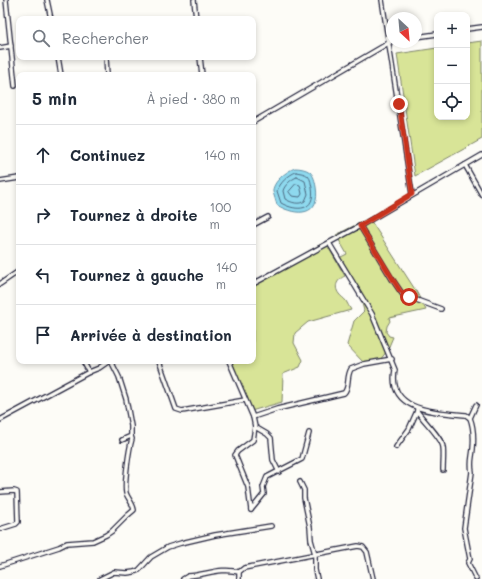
<!DOCTYPE html>
<html lang="fr">
<head>
<meta charset="utf-8">
<style>
	body { margin:0; font-family:Mali,sans-serif; background:#f6f6f7; color:#1f2937 }
	.controls { position:absolute; right:12px; top:12px; display:grid; overflow:hidden; border-radius:8px; box-shadow:0 2px 6px #0003 }
	.controls button { width:36px; height:36px; display:grid; place-items:center; padding:0; border:0; border-bottom:1px solid #e0e1e3; background:#fff; color:#1f2937; font:20px sans-serif }
	.compass { position:absolute; left:386px; top:12px; width:36px; height:36px; border-radius:50%; background:#fff; box-shadow:0 2px 6px #0003; rotate:154deg }
	.stop { position:absolute; width:12px; height:12px; margin:-9px; border:3px solid #c8321e; border-radius:50%; background:#fff }
	.stop.end { background:#c8321e; border-color:#fff; box-shadow:0 1px 4px #0008 }
	.list { margin:0; padding:0; list-style:none }
	h2 { display:flex; justify-content:space-between; align-items:center; height:52px; margin:0; padding:0 16px; font-size:17px }
	h2 small { font-size:13px; font-weight:400; color:#747a83 }
	.list li { display:grid; grid-template-columns:26px 1fr auto; gap:12px; align-items:center; box-sizing:border-box; height:60px; padding:0 16px; border-top:1px solid #e0e1e3 }
	.list b { display:block; font-size:15px; white-space:nowrap }
	.list em { font-size:13px; font-style:normal; color:#747a83 }
	.icon { flex:none; width:22px; height:22px; fill:none; stroke:currentColor; stroke-width:2; stroke-linecap:round; stroke-linejoin:round }
	.map { position:relative; flex:none; width:482px; height:579px; overflow:hidden }
	.search { position:absolute; background:#fff; box-shadow:0 2px 6px #0003; left:16px; top:16px; width:240px; height:44px; display:flex; align-items:center; gap:10px; box-sizing:border-box; padding:0 14px; border-radius:8px; color:#747a83; font-size:15px }
	.panel { position:absolute; background:#fff; box-shadow:0 2px 6px #0003; left:16px; top:72px; width:240px; height:292px; border-radius:8px }
	.map>svg:first-child { display:block }
</style>
</head>
<body>
<div class="map">
<svg width="482" height="579" viewBox="0 0 482 579">
	<rect width="100%" height="100%" fill="#fdfcf7"/>
	<filter id="ink" filterUnits="userSpaceOnUse"><feTurbulence type="fractalNoise" baseFrequency=".025" numOctaves="2"/><feDisplacementMap in="SourceGraphic" scale="8" xChannelSelector="R" yChannelSelector="G"/><feConvolveMatrix kernelMatrix="1 2 1 2 8 2 1 2 1" color-interpolation-filters="sRGB"/></filter>
	<g filter="url(#ink)">
		<g fill="#d8e497" stroke="#7d8369">
			<path d="M482,41V139L415,176L397,54L437,48V117H467V43Z"/>
			<path d="M369,218L416,291L426,310L389,318L390,321L387,326L386,332L389,336L393,337L387,351L380,360L363,362L347,345L354,321L364,311L360,295L339,258L347,254L336,235Z"/>
			<path d="M323,243L327,245L345,276C338,279 333,286 339,294C341,297 344,298 346,301C348,304 349,307 351,310L308,322L295,333L294,343L303,360L300,367L283,374L282,402L251,411L228,361H253V283Z"/>
		</g>
		<path fill="#8ed9ee" stroke="#6390a6" d="M295,168C300,168 306,169 310,172C314,176 315,181 316,187C321,216 297,217 277,205C276,201 274,196 273,192C272,182 287,171 295,168Z"/>
		<g fill="none" stroke-linecap="round" stroke-linejoin="round">
			<g stroke="#4d6b83" stroke-width="1">
				<path d="M296,172C300,173 305,173 308,176C311,179 311,184 312,188C316,211 297,212 281,203L277,191C280,183 288,175 296,172Z"/>
				<path d="M297,177L305,181L308,194L305,201C299,205 292,203 285,199L283,191C284,186 291,179 297,177Z"/>
				<path d="M296,184L300,185L302,194L300,197L292,196L289,192Z"/>
			</g>
			<defs>
				<g id="street">
					<path d="M6,0L15,86"/>
					<path d="M47,0L51,19"/>
					<path d="M194,0L196,19"/>
					<path d="M382,0L412,194"/>
					<path d="M467,29L482,27"/>
					<path d="M416,37L437,34"/>
					<path d="M0,48L11,46"/>
					<path d="M58,57L61,75"/>
					<path d="M106,57L107,75"/>
					<path d="M200,57L202,75"/>
					<path d="M253,122L392,41"/>
					<path d="M465,165L482,195"/>
					<path d="M0,181L19,178"/>
					<path d="M253,225L268,217"/>
					<path d="M360,226L392,279L403,295L441,309"/>
					<path d="M329,243L372,314L395,370C387,412 437,412 466,415L470,418C474,428 474,438 473,449C472,459 470,462 472,472L464,528L470,559L468,563L476,579"/>
					<path d="M0,284L19,271"/>
					<path d="M253,284L360,226L482,155"/>
					<path d="M83,361L89,372"/>
					<path d="M111,361L119,377L126,399L131,426V436L122,440"/>
					<path d="M159,361L176,409L182,411L245,400"/>
					<path d="M229,361L253,417L277,409L344,393C350,387 346,377 351,369L364,364L392,359"/>
					<path d="M417,408V411C423,420 442,438 443,447C444,454 443,463 443,470"/>
					<path d="M470,418L476,405"/>
					<path d="M0,420L89,372L99,368L109,361"/>
					<path d="M255,427L267,434L271,438L273,460L279,472"/>
					<path d="M396,447L409,429L417,411"/>
					<path d="M300,482L304,490V498L310,527L311,540L315,554V570L317,579"/>
					<path d="M0,492L14,491L17,492L18,522L16,524L0,529"/>
					<path d="M251,510L248,487L235,455L238,451L253,440L255,427L253,417"/>
					<path d="M251,510L264,494L263,487L267,477L302,459L309,433"/>
					<path d="M0,566L59,547L67,543L93,541L106,535L112,531L127,516L134,510C133,503 128,499 126,493C124,483 129,449 132,439L131,436"/>
					<path d="M100,579L114,572L127,573L134,572L139,570L151,557L168,547L181,543L215,535L271,526"/>
					<path d="M183,579L188,576C206,575 221,567 239,572"/>
					<path d="M239,579V572L244,568L358,546L363,547L367,552L373,579"/>
				</g>
			</defs>
			<use href="#street" stroke="#22223b" stroke-width="6"/>
			<use href="#street" stroke="#fdfcf7" stroke-width="3.5"/>
		</g>
	</g>
	<g fill="none" stroke-linecap="round" stroke-linejoin="round" filter="url(#ink)">
		<path stroke="#c8321e" stroke-width="5" d="M399,104L412,194L360,226L400,291L409,297"/>
	</g>
</svg>
<div class="controls">
<button>+</button>
<button>−</button>
<button><svg class="icon" aria-label="locate" viewBox="0 0 24 24"><circle cx="12" cy="12" r="6"/><path d="M12 2v4M12 18v4M2 12h4M18 12h4"/></svg></button>
</div>
<svg class="compass" viewBox="-18 -18 36 36"><path d="M0-13l5 13h-10z" fill="#e53935"/><path d="M0 13l5-13h-10z" fill="#747a83"/></svg>
<div class="stop" style="left:409px;top:297px"></div>
<div class="stop end" style="left:399px;top:104px"></div>
<div class="search"><svg class="icon" aria-label="search" viewBox="0 0 24 24"><circle cx="10" cy="10" r="6"/><path d="M15 15l6 6"/></svg>Rechercher</div>
<section class="panel">
<h2>5 min<small>À pied · 380 m</small></h2>
<ul class="list">
<li><svg class="icon" aria-label="ahead" viewBox="0 0 24 24"><path d="M12 20V5M6 11l6-6 6 6"/></svg><div><b>Continuez</b></div><em>140 m</em></li>
<li><svg class="icon" aria-label="right" viewBox="0 0 24 24"><path d="M7 20v-9h11M14 6l5 5-5 5"/></svg><div><b>Tournez à droite</b></div><em>100 m</em></li>
<li><svg class="icon" aria-label="left" viewBox="0 0 24 24"><path d="M17 20v-9H6M10 6l-5 5 5 5"/></svg><div><b>Tournez à gauche</b></div><em>140 m</em></li>
<li><svg class="icon" aria-label="arrive" viewBox="0 0 24 24"><path d="M6 21V4h12l-3 4 3 4H6"/></svg><div><b>Arrivée à destination</b></div></li>
</ul>
</section>
</div>
</body>
</html>
